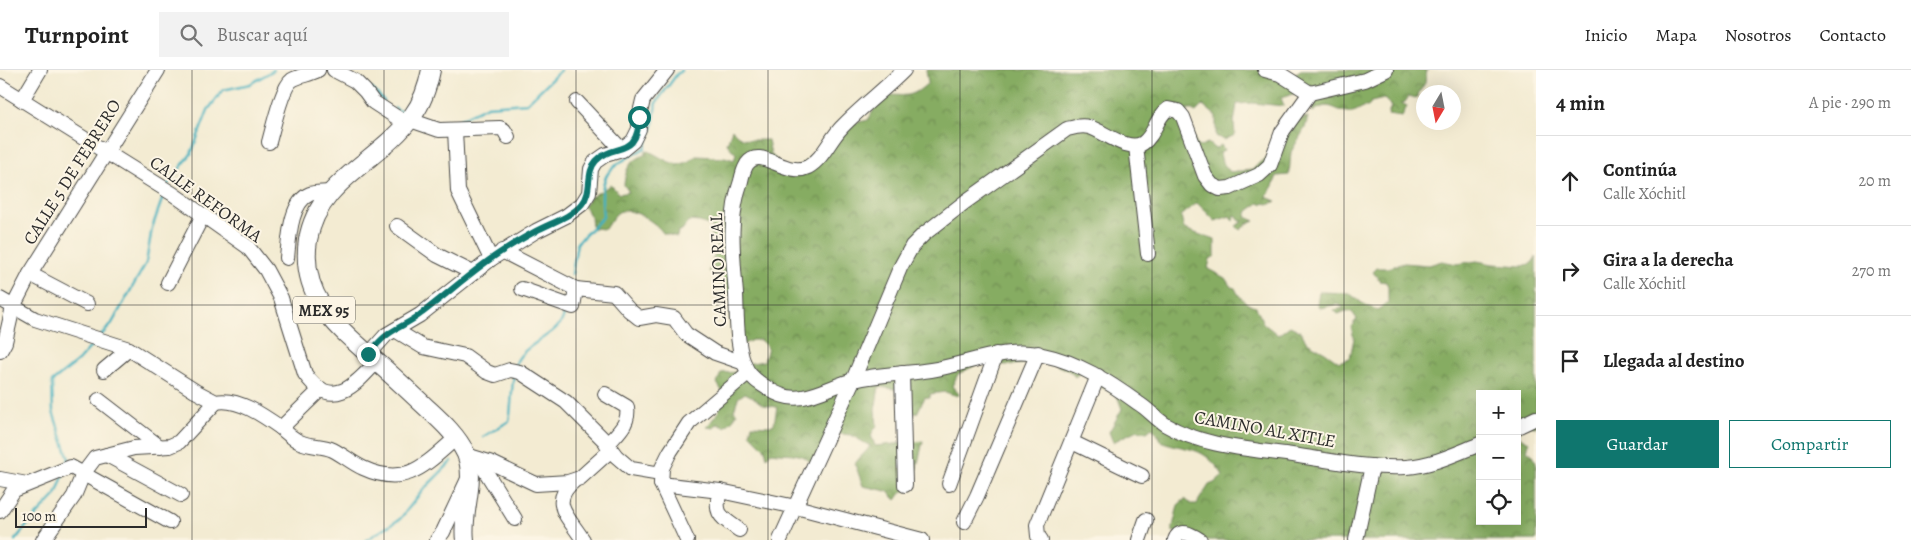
<!DOCTYPE html>
<html lang="es">
<head>
<meta charset="utf-8">
<style>
	body { margin:0; font-family:Alegreya,serif; background:#f2f2f2; color:#222 }
	.controls { position:absolute; right:15px; bottom:15px; display:grid; overflow:hidden; border-radius:0px; box-shadow:0 5px 20px #0002 }
	.controls button { width:45px; height:45px; display:grid; place-items:center; padding:0; border:0; border-bottom:1px solid #e0e0e0; background:#fff; color:#222; font:25px sans-serif }
	.compass { position:absolute; left:1416px; top:15px; width:45px; height:45px; border-radius:50%; background:#fff; box-shadow:0 5px 20px #0002; rotate:190deg }
	.scale { position:absolute; left:15px; bottom:12px; width:132px; box-sizing:border-box; padding-left:5px; border:2px solid #2b2b2b; border-top:0; font-size:14px; line-height:18px; white-space:nowrap; color:#2b2b2b; -webkit-text-stroke:4px #fcf5e5; paint-order:stroke }
	.stop { position:absolute; width:15px; height:15px; margin:-11px; border:4px solid #0f766e; border-radius:50%; background:#fff }
	.stop.end { background:#0f766e; border-color:#fff; box-shadow:0 1px 5px #0008 }
	.list { margin:0; padding:0; list-style:none }
	h2 { display:flex; justify-content:space-between; align-items:center; height:65px; margin:0; padding:0 20px; font-size:21px }
	h2 small { font-size:16px; font-weight:400; color:#767676 }
	.list li { display:grid; grid-template-columns:32px 1fr auto; gap:15px; align-items:center; box-sizing:border-box; height:90px; padding:0 20px; border-top:1px solid #e0e0e0 }
	.list b { display:block; font-size:19px; white-space:nowrap }
	.list p { margin:0; font-size:16px; white-space:nowrap; color:#767676 }
	.list em { font-size:16px; font-style:normal; color:#767676 }
	.actions { display:flex; gap:10px; padding:15px 20px }
	.actions a { flex:1; padding:11px 0; border:1px solid #0f766e; border-radius:0px; text-align:center; font-size:18px; color:#0f766e }
	.actions .main { background:#0f766e; color:#fff }
	.icon { flex:none; width:28px; height:28px; fill:none; stroke:currentColor; stroke-width:2; stroke-linecap:round; stroke-linejoin:round }
	.map { position:relative; flex:none; width:1536px; height:470px; overflow:hidden }
	header { display:flex; align-items:center; gap:30px; box-sizing:border-box; height:70px; padding:0 25px; background:#fff; border-bottom:1px solid #e0e0e0 }
	header strong { font-size:24px }
	nav { display:flex; gap:28px; margin-inline-start:auto; font-size:18px }
	.search { width:350px; height:45px; background:#f2f2f2; display:flex; align-items:center; gap:12px; box-sizing:border-box; padding:0 18px; border-radius:0px; color:#767676; font-size:19px }
	main { display:flex }
	aside { flex:1; background:#fff }
	.map>svg:first-child { display:block }
</style>
</head>
<body>
<header>
<strong>Turnpoint</strong>
<div class="search"><svg class="icon" aria-label="search" viewBox="0 0 24 24"><circle cx="10" cy="10" r="6"/><path d="M15 15l6 6"/></svg>Buscar aquí</div>
<nav><a>Inicio</a><a>Mapa</a><a>Nosotros</a><a>Contacto</a></nav>
</header>
<main>
<div class="map">
<svg width="1536" height="470" viewBox="0 0 1536 470">
	<defs>
		<pattern id="forest-crowns" width="20" height="18" patternUnits="userSpaceOnUse" patternTransform="scale(1.25)"><rect width="20" height="18" fill="#86ac62"/><path d="M2 6a3 3 0 1 1 6 0M12 15a3 3 0 1 1 6 0" fill="none" stroke="#6e8c51"/></pattern>
	</defs>
	<rect width="100%" height="100%" fill="#fcf5e5"/>
	<filter id="ink" filterUnits="userSpaceOnUse"><feTurbulence type="fractalNoise" baseFrequency=".02" numOctaves="2"/><feDisplacementMap in="SourceGraphic" scale="10" xChannelSelector="R" yChannelSelector="G"/><feConvolveMatrix kernelMatrix="1 2 1 2 8 2 1 2 1" color-interpolation-filters="sRGB"/></filter>
	<filter id="wash" filterUnits="userSpaceOnUse"><feTurbulence type="fractalNoise" baseFrequency=".0096" numOctaves="4" result="noise"/><feDisplacementMap in="SourceGraphic" scale="20" xChannelSelector="R" yChannelSelector="G"/><feGaussianBlur stdDeviation="1.12" result="paint"/><feColorMatrix in="noise" values="0 0 0 0 0 0 0 0 0 0 0 0 0 0 0 0 0 1.4 0 .05"/><feComposite in="paint" operator="in"/></filter>
	<g filter="url(#wash)">
		<rect width="100%" height="100%" fill="#f3ebd2"/>
		<path fill="url(#forest-crowns)" stroke="#586c46" fill-rule="evenodd" d="M926,0H1285L1294,4L1301,0H1427L1425,13L1416,28L1409,26L1405,32L1401,33L1407,36L1402,47L1388,45L1391,36L1384,29L1371,32L1368,37C1361,36 1359,41 1352,42C1336,44 1331,28 1313,42L1312,34L1300,30L1299,23H1296L1281,28L1284,36L1253,33L1237,34L1234,53L1235,65L1224,70L1216,66V46L1203,35L1196,42L1188,38L1186,52L1198,77L1208,73L1215,79L1221,75L1224,80L1220,84L1222,92L1230,102L1252,100L1260,92L1270,87L1293,50L1308,47L1305,58L1291,82L1289,105L1277,106L1273,116L1266,127L1276,131L1271,134L1259,133L1248,141L1246,147L1255,151L1248,153L1240,160L1236,156L1243,152L1239,150L1238,147L1234,144L1233,151L1230,146L1215,151L1197,133L1181,146L1184,159L1215,170V186L1210,189L1208,199L1225,208L1231,217L1235,218C1238,226 1247,236 1256,237L1263,253L1278,265L1290,256L1300,261L1307,272L1325,282L1339,292L1350,288L1354,268L1351,257L1357,249L1352,242L1346,241L1338,244L1334,240L1344,238L1338,234L1320,238L1317,234L1319,222L1349,223L1362,233L1377,240L1388,233V216L1386,212L1380,211L1373,202L1377,198H1388L1404,193L1429,195L1442,191L1457,194L1477,191L1493,194L1523,196L1532,193L1536,187V357L1523,355L1518,366L1529,372L1527,381L1533,385L1536,393V470H1193L1190,466L1172,461L1178,435L1185,429L1191,434H1197C1200,427 1205,422 1209,415L1214,413L1223,405C1202,374 1190,382 1160,371L1157,363L1152,358L1147,362L1137,360L1113,372L1109,362L1122,339L1117,326L1086,308L1081,302L1075,307L1071,302L1047,291L1012,295L978,294L958,304L952,316L959,324L958,326L945,322L930,324V328L925,327L917,343L910,344L902,343V320L879,317L875,340L877,355L871,365L875,376L923,371L913,415L901,423L896,430L887,421L863,416L855,394C859,387 866,383 870,376L851,365L832,363L813,396C803,380 787,385 771,382L767,387L765,379L750,364L752,355L770,356L774,354L777,337L763,335L753,327L745,323L738,328L734,340L737,343L733,350L725,357L717,354L714,358L707,357L719,341L724,324L717,313L721,303L737,302L745,294L764,291L768,278L760,270H752L738,277L729,244L734,229L727,221H723L722,214L709,201L717,177L711,171L713,157L700,152L689,151L682,160L678,161L677,167L663,163C657,153 629,134 617,143C613,147 608,154 605,159L592,158L591,147L584,136L589,128L611,115L619,124L629,122L624,115C626,97 629,92 646,84V80C667,89 676,103 696,86L715,87L716,89L725,87L734,90L736,84L727,74L732,59C739,72 755,70 768,70L771,84L789,105L850,54L868,50L886,18L891,25C910,26 913,26 928,13ZM1480,324H1517V451H1480Z"/>
		<g fill="none" stroke-linecap="round" stroke-linejoin="round">
			<g stroke="#43b1bf" stroke-width="2.5">
				<path d="M372,19L384,31"/>
				<path d="M395,38L402,42"/>
				<path d="M450,54L487,36L527,33L561,0"/>
				<path d="M168,114L191,84L208,40L223,20L250,14L274,0"/>
				<path d="M572,204L577,173L603,147C602,134 600,117 607,105C613,94 635,84 645,78L653,55L656,33L677,4L682,0"/>
				<path d="M101,265L111,255L146,193L152,158L164,124"/>
				<path d="M515,297C518,278 549,268 560,254C563,250 564,244 566,239"/>
				<path d="M483,367L509,351C512,336 511,320 514,305"/>
				<path d="M67,394L69,389L53,342L52,312L78,291L94,273"/>
				<path d="M15,470L29,453L56,425L63,406"/>
				<path d="M366,470L400,449L423,420L452,391"/>
			</g>
		</g>
	</g>
	<g filter="url(#ink)">
		<g fill="none" stroke-linecap="round" stroke-linejoin="round">
			<defs>
				<g id="minor">
					<path d="M334,0L355,11L365,21L373,32L407,54"/>
					<path d="M904,0C884,20 861,37 842,57C830,69 823,89 808,97C786,108 760,75 747,94C744,99 742,106 741,111C728,147 733,186 736,224C737,246 736,281 747,300C752,309 761,314 769,319C779,326 791,329 803,327C821,324 837,314 854,310C879,304 906,304 931,300C968,294 1005,276 1043,285C1078,292 1109,312 1138,333C1148,339 1156,349 1166,355C1205,378 1255,379 1299,386C1334,391 1370,399 1406,397C1433,395 1455,384 1480,374"/>
					<path d="M1265,0L1280,4L1310,23"/>
					<path d="M0,16L173,124L248,177L266,200L281,228L305,304C331,341 355,316 377,291"/>
					<path d="M22,30L40,0"/>
					<path d="M577,32L622,80"/>
					<path d="M410,50L439,60L500,58L504,60L508,67"/>
					<path d="M455,60L458,121L491,189"/>
					<path d="M269,72C273,58 282,17 292,10C300,5 309,5 318,0"/>
					<path d="M1136,76L1148,184"/>
					<path d="M397,156L437,185L473,203"/>
					<path d="M502,181L576,219L614,223L629,240L639,248L656,245L674,248L686,264L715,283L744,293"/>
					<path d="M287,188C289,170 290,132 310,124C315,122 324,123 330,122"/>
					<path d="M30,204L87,234"/>
					<path d="M168,213L203,145"/>
					<path d="M522,219L573,237L576,219"/>
					<path d="M0,229L35,249L129,279L195,321L216,332C237,327 264,346 281,358C287,363 293,369 300,372C311,377 323,375 333,380C343,385 352,393 363,398C406,418 425,395 456,368"/>
					<path d="M395,260L423,277L465,286L487,302L495,305L510,300L520,302L566,332L604,370L616,386L631,399L661,404"/>
					<path d="M0,281L5,272L13,237L30,204L158,0"/>
					<path d="M369,284L386,265L420,245L491,189L536,161L566,146L582,134L589,123L591,99L595,92L605,85L622,80L633,71L639,59V47L643,30L667,0"/>
					<path d="M104,300L129,279"/>
					<path d="M902,303L905,415"/>
					<path d="M605,324L627,337C630,354 617,363 607,375"/>
					<path d="M99,330L160,377"/>
					<path d="M1517,357L1536,348"/>
					<path d="M281,358L321,319"/>
					<path d="M1072,372L1142,406"/>
					<path d="M107,385L181,425"/>
					<path d="M466,385L492,393L536,414L568,412L580,408L611,380"/>
					<path d="M478,389L515,449"/>
					<path d="M0,409L27,414"/>
					<path d="M574,411C548,433 569,447 583,470"/>
					<path d="M661,414L720,421L796,437L922,470"/>
					<path d="M949,414L996,284"/>
					<path d="M720,421C713,445 722,447 739,460"/>
					<path d="M0,441L14,420L71,397L170,452"/>
					<path d="M964,452L977,426L1038,283"/>
					<path d="M43,470L74,426L83,404L95,388L134,378L170,376L179,372L216,332"/>
					<path d="M437,470L443,462L468,409"/>
					<path d="M687,470L661,414L662,398L670,382L689,353L748,303"/>
					<path d="M780,470L853,310L900,198L912,176L924,164L965,132L1067,59C1075,57 1081,55 1089,57C1104,61 1128,83 1143,73C1155,65 1156,47 1168,39L1178,41L1183,47L1205,106L1212,115L1220,119L1230,118L1259,105L1270,95L1282,62L1310,23L1365,10L1386,0"/>
					<path d="M1041,470L1038,466L1037,455L1098,306"/>
					<path d="M1139,470L1146,450"/>
					<path d="M1175,470C1180,457 1192,465 1200,470"/>
					<path d="M1356,470L1372,396"/>
				</g>
				<path id="major" d="M431,0C428,15 422,33 413,45C381,91 318,109 308,170C299,228 339,258 377,292C394,307 410,322 427,338C441,351 457,365 466,384C477,411 461,442 465,470"/>
			</defs>
			<use href="#minor" stroke="#494844" stroke-width="16"/>
			<use href="#major" stroke="#494844" stroke-width="20"/>
			<use href="#minor" stroke="#fff" stroke-width="14"/>
			<use href="#major" stroke="#fff" stroke-width="18"/>
		</g>
	</g>
	<g fill="none" stroke-linecap="round" stroke-linejoin="round" filter="url(#ink)">
		<path stroke="#0f766e" stroke-width="6" d="M368,284C374,278 380,270 387,265C398,257 411,252 422,243C450,222 475,198 504,180C514,173 525,167 536,161C551,153 571,147 582,134C593,121 585,103 596,91C614,72 638,89 639,47"/>
	</g>
	<path fill="none" stroke="#2b2b2b" stroke-width="1" stroke-opacity="0.55" d="M192,0V470M384,0V470M576,0V470M768,0V470M960,0V470M1152,0V470M1344,0V470M0,235H1536"/>
	<g text-anchor="middle" stroke-width="4" stroke-linejoin="round" paint-order="stroke">
		<rect fill="#fcf5e5" stroke="#6a6863" stroke-width="1" x="293" y="226.5" width="62" height="27" rx="4"/>
		<g font-size="16" font-weight="bold" fill="#2b2b2b">
			<text x="324" y="246">MEX 95</text>
		</g>
		<g font-size="18" fill="#2b2b2b" stroke="#fcf5e5">
			<text transform="translate(72 102) rotate(-58)" y="6">CALLE 5 DE FEBRERO</text>
			<text transform="translate(206 129) rotate(36)" y="6">CALLE REFORMA</text>
			<text transform="translate(718 200) rotate(-92)" y="6">CAMINO REAL</text>
			<text transform="translate(1265 359) rotate(10)" y="6">CAMINO AL XITLE</text>
		</g>
	</g>
</svg>
<div class="controls">
<button>+</button>
<button>−</button>
<button><svg class="icon" aria-label="locate" viewBox="0 0 24 24"><circle cx="12" cy="12" r="6"/><path d="M12 2v4M12 18v4M2 12h4M18 12h4"/></svg></button>
</div>
<svg class="compass" viewBox="-18 -18 36 36"><path d="M0-13l5 13h-10z" fill="#e53935"/><path d="M0 13l5-13h-10z" fill="#767676"/></svg>
<div class="scale">100 m</div>
<div class="stop" style="left:639px;top:47px"></div>
<div class="stop end" style="left:368px;top:284px"></div>
</div>
<aside>
<h2>4 min<small>A pie · 290 m</small></h2>
<ul class="list">
<li><svg class="icon" aria-label="ahead" viewBox="0 0 24 24"><path d="M12 20V5M6 11l6-6 6 6"/></svg><div><b>Continúa</b><p>Calle Xóchitl</p></div><em>20 m</em></li>
<li><svg class="icon" aria-label="right" viewBox="0 0 24 24"><path d="M7 20v-9h11M14 6l5 5-5 5"/></svg><div><b>Gira a la derecha</b><p>Calle Xóchitl</p></div><em>270 m</em></li>
<li><svg class="icon" aria-label="arrive" viewBox="0 0 24 24"><path d="M6 21V4h12l-3 4 3 4H6"/></svg><div><b>Llegada al destino</b></div></li>
</ul>
<div class="actions"><a class="main">Guardar</a><a>Compartir</a></div>
</aside>
</main>
</body>
</html>
